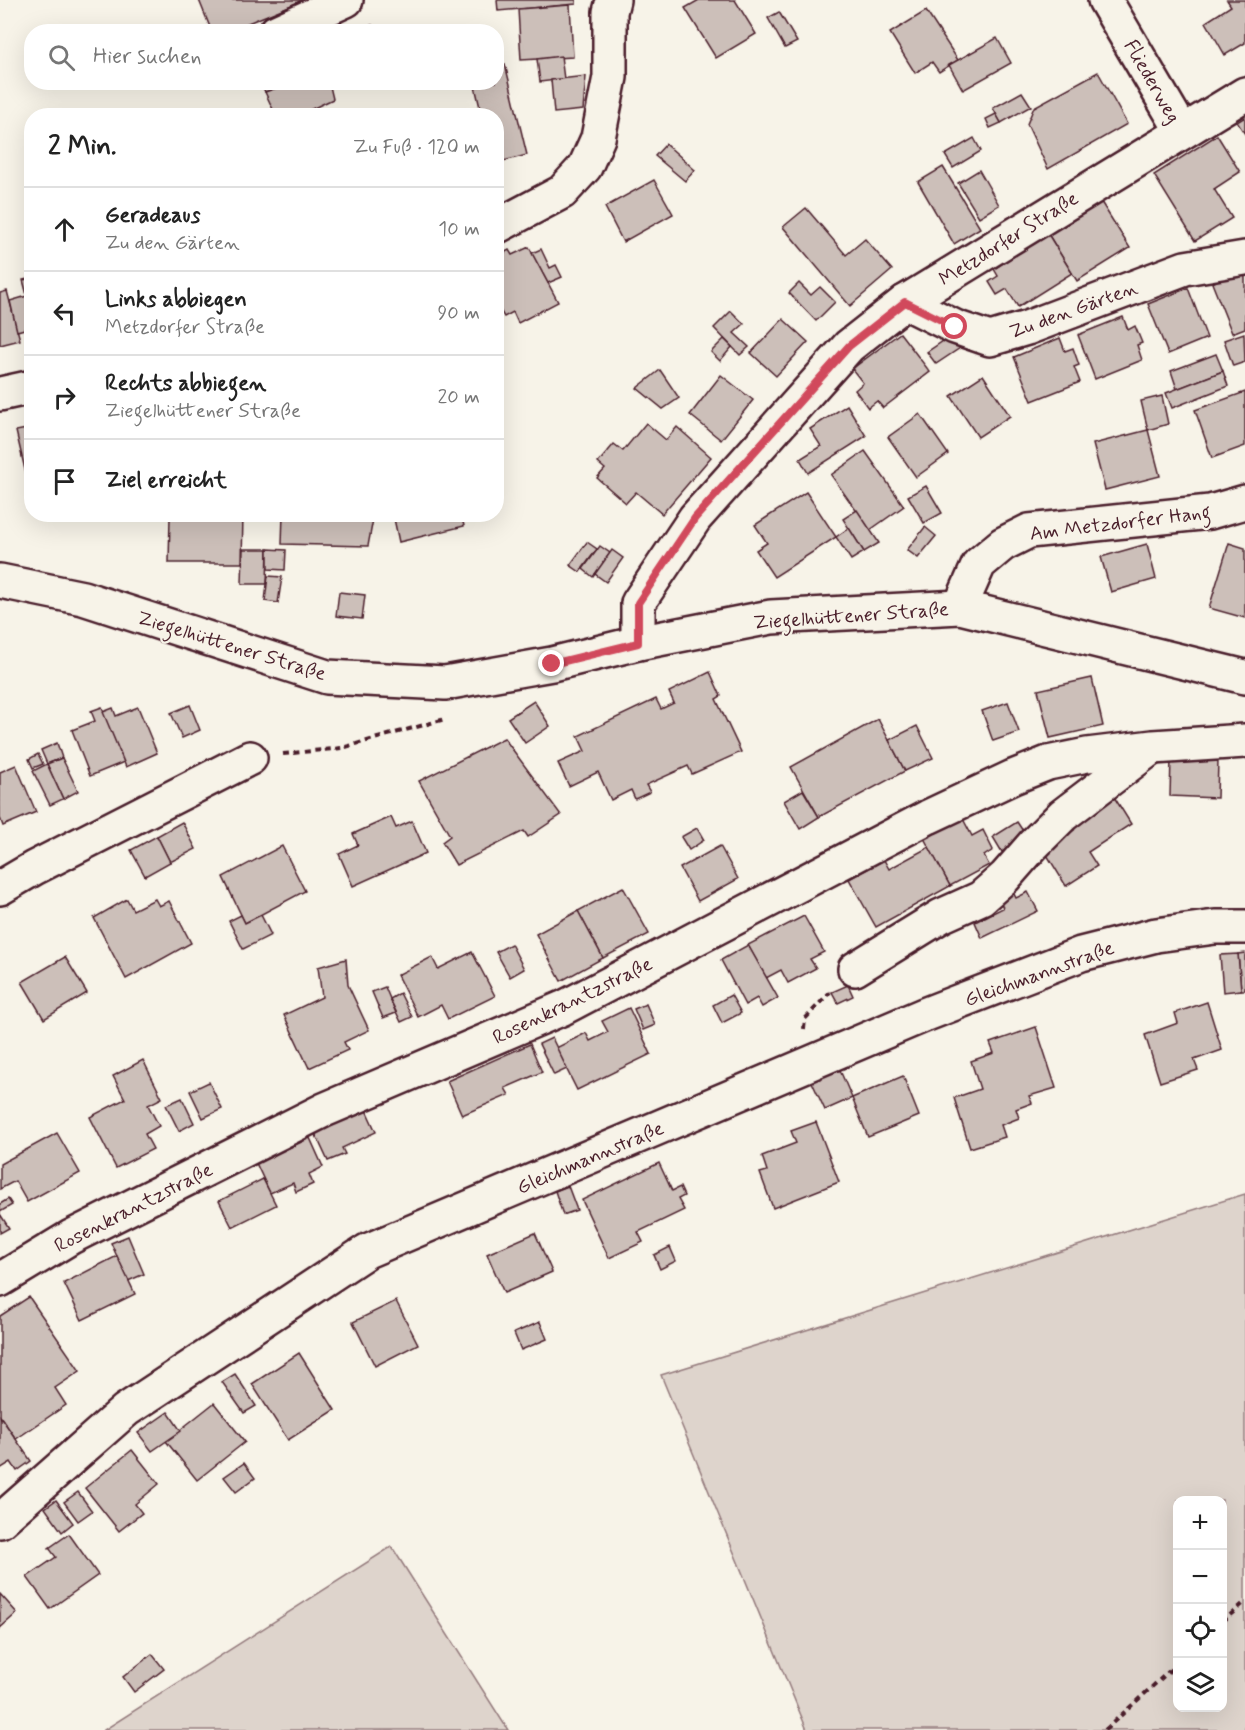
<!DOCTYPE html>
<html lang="de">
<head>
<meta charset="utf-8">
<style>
	body { margin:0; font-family:Mynerve,sans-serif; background:#f2f2f2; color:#222 }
	.controls { position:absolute; right:18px; bottom:18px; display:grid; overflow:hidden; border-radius:12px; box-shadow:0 6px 24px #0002 }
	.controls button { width:54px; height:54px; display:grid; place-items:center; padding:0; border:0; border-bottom:2px solid #e0e0e0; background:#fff; color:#222; font:30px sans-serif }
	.stop { position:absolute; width:18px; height:18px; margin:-14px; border:4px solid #d1495b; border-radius:50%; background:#fff }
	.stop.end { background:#d1495b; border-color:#fff; box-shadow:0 2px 6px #0008 }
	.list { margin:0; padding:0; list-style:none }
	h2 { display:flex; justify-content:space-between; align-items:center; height:78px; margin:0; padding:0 24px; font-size:26px }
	h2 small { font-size:20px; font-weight:400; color:#767676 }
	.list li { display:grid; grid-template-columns:39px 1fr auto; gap:18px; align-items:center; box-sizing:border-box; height:84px; padding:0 24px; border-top:2px solid #e0e0e0 }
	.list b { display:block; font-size:22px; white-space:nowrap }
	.list p { margin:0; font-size:20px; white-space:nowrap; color:#767676 }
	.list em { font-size:20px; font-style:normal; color:#767676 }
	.icon { flex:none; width:33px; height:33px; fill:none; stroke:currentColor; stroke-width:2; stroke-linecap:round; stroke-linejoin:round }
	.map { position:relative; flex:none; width:1245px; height:1730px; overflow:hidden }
	.search { position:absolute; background:#fff; box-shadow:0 6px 24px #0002; left:24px; top:24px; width:480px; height:66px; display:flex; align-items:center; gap:15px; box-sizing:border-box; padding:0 21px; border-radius:24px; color:#767676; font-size:22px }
	.panel { position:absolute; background:#fff; box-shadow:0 6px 24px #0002; left:24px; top:108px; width:480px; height:414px; border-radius:24px }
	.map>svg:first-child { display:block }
</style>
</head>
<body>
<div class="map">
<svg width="1245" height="1730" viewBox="0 0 1245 1730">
	<rect width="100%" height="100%" fill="#f7f3e8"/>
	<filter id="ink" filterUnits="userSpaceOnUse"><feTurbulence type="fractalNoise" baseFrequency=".0167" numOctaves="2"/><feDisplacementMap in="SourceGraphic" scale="12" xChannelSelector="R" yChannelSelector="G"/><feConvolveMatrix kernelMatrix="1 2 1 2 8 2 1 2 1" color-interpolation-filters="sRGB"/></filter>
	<g filter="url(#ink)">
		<g fill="#ded4cc" stroke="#947a7c" stroke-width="1.5" fill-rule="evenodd">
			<path d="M1245,1194V1730H807L661,1375ZM1222,1500V1708H1178V1500Z"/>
			<path d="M392,1547L508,1730H104L391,1547Z"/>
		</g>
		<g fill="#ccbfb9" stroke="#4a1f2b" stroke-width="1.5">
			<path d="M199,0H304L226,32H212Z"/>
			<path d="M497,0H576V4L498,11Z"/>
			<path d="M699,0H735L756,34L716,58L685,8Z"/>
			<path d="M1227,0H1245V43L1225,55L1206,22L1231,6Z"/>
			<path d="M570,5L573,57L521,60L518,9Z"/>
			<path d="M926,11L958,60L939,72L932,62L915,73L890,33Z"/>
			<path d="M779,12L797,42L785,48L768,18Z"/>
			<path d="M372,25L374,32H351Z"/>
			<path d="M997,38L1011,63L963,90L949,65Z"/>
			<path d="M561,56L564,79L540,82L537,59Z"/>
			<path d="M505,64L527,155L496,163V116H482L474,82H496V66Z"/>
			<path d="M1098,72L1127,124L1048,169L1027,124L1034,107Z"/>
			<path d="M586,76L583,110L554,113L551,80Z"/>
			<path d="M261,82H294L265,92Z"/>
			<path d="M294,82H329L333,99L297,116H276L265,92Z"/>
			<path d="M1022,92L1031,106L1001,123L993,108Z"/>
			<path d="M996,114L1001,123L990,128L986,119Z"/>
			<path d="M1245,117V134L1237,122Z"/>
			<path d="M1217,135L1240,172L1214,189L1232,218L1195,241L1154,175Z"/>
			<path d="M974,138L981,151L953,168L945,155Z"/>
			<path d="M666,144L695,170L685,181L655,156Z"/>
			<path d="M943,167L980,228L954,244L918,182Z"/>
			<path d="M979,170L999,205L979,217L958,183Z"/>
			<path d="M654,180L673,214L623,242L605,207Z"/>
			<path d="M1101,202L1130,248L1077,281L1048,234Z"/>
			<path d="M806,208L846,255L865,239L892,270L850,306L783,227Z"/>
			<path d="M1048,234L1072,273L1018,307L1007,289L997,295L989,282L998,276L994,269Z"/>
			<path d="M529,247L558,302L518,323L513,312L504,317L496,303V257L509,250L512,255Z"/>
			<path d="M541,249L550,268L556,265L562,277L548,283L532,253Z"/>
			<path d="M1245,269V328L1232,333L1212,283Z"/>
			<path d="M32,278V314L23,280Z"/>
			<path d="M799,283L811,295L820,287L835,302L816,321L789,293Z"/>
			<path d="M1188,288L1207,338L1168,354L1148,304Z"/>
			<path d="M7,291L20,340L0,345V293Z"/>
			<path d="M27,296L32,314V327L17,331L10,301Z"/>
			<path d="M731,311L744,324L734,333L749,347L740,355L714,328Z"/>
			<path d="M1123,317L1128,330L1135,326L1142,343L1137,345L1142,360L1095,379L1078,335Z"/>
			<path d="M783,319L808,342L776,376L751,353Z"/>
			<path d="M900,333L930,372L883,408L877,401L868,408L855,390L863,383L852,369Z"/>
			<path d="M1244,333L1245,362L1233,366L1224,340Z"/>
			<path d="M952,335L960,348L936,364L927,352Z"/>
			<path d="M1060,338L1065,351L1073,348L1079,365L1074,367L1080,382L1032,401L1014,357Z"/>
			<path d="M724,339L732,347L720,361L711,352Z"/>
			<path d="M1216,354L1223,371L1177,389L1171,371Z"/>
			<path d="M660,370L679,398L663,409L637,388Z"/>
			<path d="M1223,371L1228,386L1172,408L1166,393Z"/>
			<path d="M721,375L753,400L721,440L690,415Z"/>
			<path d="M983,375L1010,416L978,437L951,396Z"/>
			<path d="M1245,392V446L1212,458L1195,410Z"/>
			<path d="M1162,396L1168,424L1148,430L1141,401Z"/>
			<path d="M847,405L866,436L808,473L800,459L821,446L810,429Z"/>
			<path d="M920,414L948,454L916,477L888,437Z"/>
			<path d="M646,423L666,440L677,427L711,457L662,514L636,492L626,503L597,478L605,469L598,463L614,444L623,451Z"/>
			<path d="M32,428V487H29L16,431Z"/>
			<path d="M1148,430L1160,476L1105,490L1093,444Z"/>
			<path d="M865,451L904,506L870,530L831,475Z"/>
			<path d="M926,486L942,513L924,523L908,496Z"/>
			<path d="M806,492L836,537L774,577L756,550L767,543L755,525Z"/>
			<path d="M857,510L879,543L864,552L843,519Z"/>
			<path d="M186,514H243L242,563H169L170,517H186Z"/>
			<path d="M283,514H374L368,546L282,544Z"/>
			<path d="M393,514H461L464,526L399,542Z"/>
			<path d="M925,527L936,536L918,558L907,550Z"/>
			<path d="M849,528L864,552L851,560L836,537Z"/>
			<path d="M587,542L597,549L580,572L570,565Z"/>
			<path d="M1229,543L1245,548V618L1209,608Z"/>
			<path d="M1147,544L1156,579L1111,592L1101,557Z"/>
			<path d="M600,546L610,553L593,577L583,569Z"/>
			<path d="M243,549H268L267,584H242Z"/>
			<path d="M268,549L286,550L285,570L268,569Z"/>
			<path d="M612,550L623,558L606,582L595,574Z"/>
			<path d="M268,576L282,577L278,603L265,601Z"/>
			<path d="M339,592L365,595L362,619L336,616Z"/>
			<path d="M710,672L721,696L716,699L741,752L692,774L688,766L646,785L650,792L635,799L631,790L611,800L598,772L569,786L558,763L585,751L578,736L656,699L661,709L674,703L669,692Z"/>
			<path d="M1092,678L1103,726L1050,738L1038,690Z"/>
			<path d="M534,701L550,726L525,743L508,718Z"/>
			<path d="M1008,702L1019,732L993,741L982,711Z"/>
			<path d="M190,705L200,730L182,738L171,713Z"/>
			<path d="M102,707L124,762L90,776L72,730L95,721L91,711Z"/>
			<path d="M138,707L157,753L126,767L103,712L113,708L116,716Z"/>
			<path d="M878,719L905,771L819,817L791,767Z"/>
			<path d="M917,726L933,758L905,771L889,740Z"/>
			<path d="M504,738L561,815L528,837L524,831L456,865L442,842L450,836L419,781Z"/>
			<path d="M57,743L62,758L47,764L41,750Z"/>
			<path d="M38,754L43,764L33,768L29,759Z"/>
			<path d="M62,758L78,791L63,799L47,764Z"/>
			<path d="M1171,758L1218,760L1217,798L1170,796Z"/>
			<path d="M47,764L63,799L50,805L33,771Z"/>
			<path d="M16,765L36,812L3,826L0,818V772Z"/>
			<path d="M803,790L819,817L800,829L784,801Z"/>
			<path d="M1111,792L1131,824L1088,852L1097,866L1066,886L1044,850L1074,830L1068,820Z"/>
			<path d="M391,817L396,828L412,821L426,853L353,886L339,854L358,845L353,834Z"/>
			<path d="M962,817L972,836L983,830L993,850L984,856L989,865L950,886L924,838Z"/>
			<path d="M182,822L196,849L170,862L157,836Z"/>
			<path d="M1017,822L1027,837L1002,852L993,837Z"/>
			<path d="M697,828L704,840L689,850L681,837Z"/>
			<path d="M157,836L170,862L145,876L131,850Z"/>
			<path d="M282,846L305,891L245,923L223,877Z"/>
			<path d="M720,846L738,879L698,901L680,868Z"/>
			<path d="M929,847L950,886L876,927L849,879L884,860L889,869Z"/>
			<path d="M623,887L649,934L603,958L578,911Z"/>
			<path d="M1028,892L1038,911L982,938L975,922L1003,908L1000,900L1014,894L1016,898Z"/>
			<path d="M127,899L133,910L155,899L159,906L169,901L191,943L126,979L94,918Z"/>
			<path d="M578,911L603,958L561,981L536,934Z"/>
			<path d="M241,915L245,923L261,915L271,935L243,949L229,921Z"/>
			<path d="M804,916L824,952L810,959L816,968L788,983L781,970L766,978L748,945Z"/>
			<path d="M511,944L524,969L510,977L496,952Z"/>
			<path d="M748,945L778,998L762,1007L757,998L745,1005L721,960Z"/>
			<path d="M472,952L495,996L448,1019L441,1005L418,1017L397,975L432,957L438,969Z"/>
			<path d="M1245,953V990H1241L1238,954Z"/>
			<path d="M1238,954L1241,990L1223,992L1220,955Z"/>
			<path d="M65,957L87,993L44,1019L22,982Z"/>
			<path d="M346,959L348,985L369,1030L344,1042L348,1050L309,1068L284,1015L322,997L318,967Z"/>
			<path d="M848,985L853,996L838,1003L832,992Z"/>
			<path d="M385,987L396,1013L383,1018L372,992Z"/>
			<path d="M400,993L412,1017L401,1022L390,999Z"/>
			<path d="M731,995L741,1013L722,1023L713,1005Z"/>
			<path d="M1207,1002L1222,1050L1194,1060L1198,1070L1160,1082L1145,1035L1178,1023L1175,1013Z"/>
			<path d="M646,1004L655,1025L643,1030L634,1009Z"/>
			<path d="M629,1008L651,1054L577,1090L556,1048L586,1033L590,1041L608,1032L602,1021Z"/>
			<path d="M1036,1027L1056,1088L1029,1096L1032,1103L1016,1109L1019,1118L1001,1125L1005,1137L970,1148L954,1098L980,1089L971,1061L994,1053L990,1043Z"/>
			<path d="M552,1038L567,1069L554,1075L539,1044Z"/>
			<path d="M530,1044L542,1072L505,1088L509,1095L462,1115L447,1081Z"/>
			<path d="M143,1060L162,1098L148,1105L159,1126L145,1134L153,1149L116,1168L90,1117L125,1099L113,1076Z"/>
			<path d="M839,1068L852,1098L825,1110L811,1080Z"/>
			<path d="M903,1076L919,1116L868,1137L852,1098Z"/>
			<path d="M209,1082L222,1109L203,1118L190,1091Z"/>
			<path d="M182,1098L194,1123L179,1131L166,1105Z"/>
			<path d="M366,1110L376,1132L342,1148L345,1154L328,1161L315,1133Z"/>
			<path d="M816,1122L839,1182L773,1208L760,1173L767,1171L762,1156L796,1143L791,1131Z"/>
			<path d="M57,1133L80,1173L27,1202L15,1181L0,1189V1164Z"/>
			<path d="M310,1138L323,1167L309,1174L313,1184L296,1192L293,1183L270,1193L256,1163Z"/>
			<path d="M659,1163L672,1191L680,1187L684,1196L678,1199L684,1210L638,1232L643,1242L609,1258L582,1200Z"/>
			<path d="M263,1179L276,1205L232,1227L219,1201Z"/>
			<path d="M568,1186L577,1210L563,1215L555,1191Z"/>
			<path d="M8,1199L12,1205L0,1212V1204Z"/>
			<path d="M0,1214L9,1228L0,1233Z"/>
			<path d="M535,1233L552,1272L504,1293L487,1254Z"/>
			<path d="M128,1236L144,1274L128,1281L111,1243Z"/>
			<path d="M670,1247L676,1261L660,1269L654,1255Z"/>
			<path d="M117,1256L135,1294L82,1320L64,1283Z"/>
			<path d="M29,1297L80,1371L55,1388L66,1405L16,1439L0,1416V1316Z"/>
			<path d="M396,1301L418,1344L375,1366L353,1322Z"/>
			<path d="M540,1322L547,1339L521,1350L514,1333Z"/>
			<path d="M299,1353L335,1410L288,1440L252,1384Z"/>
			<path d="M235,1374L256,1406L244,1413L222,1382Z"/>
			<path d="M214,1403L245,1442L197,1480L166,1441Z"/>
			<path d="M168,1412L181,1431L152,1451L138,1433Z"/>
			<path d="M0,1416L31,1461L17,1471L11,1462L0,1469Z"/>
			<path d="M132,1450L159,1484L135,1504L142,1513L119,1531L85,1488Z"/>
			<path d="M244,1463L255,1478L236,1492L224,1477Z"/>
			<path d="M78,1492L92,1511L78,1521L64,1502Z"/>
			<path d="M56,1500L73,1523L62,1532L45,1508Z"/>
			<path d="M69,1534L98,1575L50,1609L27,1577L56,1557L49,1548Z"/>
			<path d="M0,1594L17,1613L0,1628Z"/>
			<path d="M152,1654L164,1669L134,1692L123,1677Z"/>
		</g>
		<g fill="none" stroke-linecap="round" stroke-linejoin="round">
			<defs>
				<g id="minor">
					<path d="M1105,0L1182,131"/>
					<path d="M276,32L346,0"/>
					<path d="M496,227L562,192L585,167L598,138L610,77V12L613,0"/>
					<path d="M905,302L955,327L990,339L1027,328L1185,268L1245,258"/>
					<path d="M0,394L32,387"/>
					<path d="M0,581L83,598L327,677L445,683L552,664L638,643L771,617L960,607L1245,677"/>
					<path d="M960,607L979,564L1003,544L1029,531L1210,512L1245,502"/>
					<path d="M638,643V603L695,518L849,346L905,302L1245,94"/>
					<path d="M0,888L34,868L250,758"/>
					<path d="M855,969L941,916L981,898L1005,877L1033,845L1063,815L1151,748"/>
					<path d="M0,1280L71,1237L324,1110L563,1008L928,817L1013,777L1048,763L1087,755L1153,747L1245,741"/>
					<path d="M0,1521L126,1410L367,1251L924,1015L1081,954L1156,935L1215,927H1245"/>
				</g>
			</defs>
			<use href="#minor" stroke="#4a1f2b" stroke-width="38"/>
			<g stroke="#4a1f2b" stroke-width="4" stroke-dasharray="6 4.5" stroke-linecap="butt">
				<path d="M283,754L342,748L445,719"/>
				<path d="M804,1029L805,1019L830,992"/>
				<path d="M1222,1622L1245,1602"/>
				<path d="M1105,1730L1178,1663"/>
			</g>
			<use href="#minor" stroke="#f7f3e8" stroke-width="33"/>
		</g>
	</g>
	<g fill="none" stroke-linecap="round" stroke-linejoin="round" filter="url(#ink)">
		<path stroke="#d1495b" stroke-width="8" d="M552,664L638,643V603L695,518L849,346L905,302L955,327"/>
	</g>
	<g text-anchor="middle" stroke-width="4.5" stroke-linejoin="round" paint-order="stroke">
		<g font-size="20" fill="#4a1f2b" stroke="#f7f3e8">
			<text transform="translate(1153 81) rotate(60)" y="7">Fliederweg</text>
			<text transform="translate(1008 238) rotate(-32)" y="7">Metzdorfer Straße</text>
			<text transform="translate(1073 309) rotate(-20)" y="7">Zu den Gärten</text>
			<text transform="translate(1120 522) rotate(-7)" y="7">Am Metzdorfer Hang</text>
			<text transform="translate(851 615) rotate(-4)" y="7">Ziegelhüttener Straße</text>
			<text transform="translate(232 645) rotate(17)" y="7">Ziegelhüttener Straße</text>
			<text transform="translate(1039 973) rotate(-20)" y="7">Gleichmannstraße</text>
			<text transform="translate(572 1000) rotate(-26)" y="7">Rosenkrantzstraße</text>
			<text transform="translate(590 1157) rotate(-23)" y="7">Gleichmannstraße</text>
			<text transform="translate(133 1207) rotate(-27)" y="7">Rosenkrantzstraße</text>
		</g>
	</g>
</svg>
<div class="controls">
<button>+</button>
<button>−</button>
<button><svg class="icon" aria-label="locate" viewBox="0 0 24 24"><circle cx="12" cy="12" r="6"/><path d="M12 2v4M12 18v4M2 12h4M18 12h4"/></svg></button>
<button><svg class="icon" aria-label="layers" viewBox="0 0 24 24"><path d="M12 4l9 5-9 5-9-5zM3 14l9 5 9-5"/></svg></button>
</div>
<div class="stop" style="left:955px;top:327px"></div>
<div class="stop end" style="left:552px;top:664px"></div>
<div class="search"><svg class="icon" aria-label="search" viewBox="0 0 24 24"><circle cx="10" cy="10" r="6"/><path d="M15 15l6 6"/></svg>Hier suchen</div>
<section class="panel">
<h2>2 Min.<small>Zu Fuß · 120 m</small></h2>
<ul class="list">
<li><svg class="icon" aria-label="ahead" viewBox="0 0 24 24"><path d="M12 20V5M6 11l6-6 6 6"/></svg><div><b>Geradeaus</b><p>Zu den Gärten</p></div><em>10 m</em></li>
<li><svg class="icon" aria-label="left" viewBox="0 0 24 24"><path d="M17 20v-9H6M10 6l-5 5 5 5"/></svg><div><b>Links abbiegen</b><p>Metzdorfer Straße</p></div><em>90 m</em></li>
<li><svg class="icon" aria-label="right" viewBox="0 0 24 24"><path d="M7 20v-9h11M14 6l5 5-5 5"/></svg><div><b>Rechts abbiegen</b><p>Ziegelhüttener Straße</p></div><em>20 m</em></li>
<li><svg class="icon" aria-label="arrive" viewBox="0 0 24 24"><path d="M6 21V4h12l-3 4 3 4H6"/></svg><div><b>Ziel erreicht</b></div></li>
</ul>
</section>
</div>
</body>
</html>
